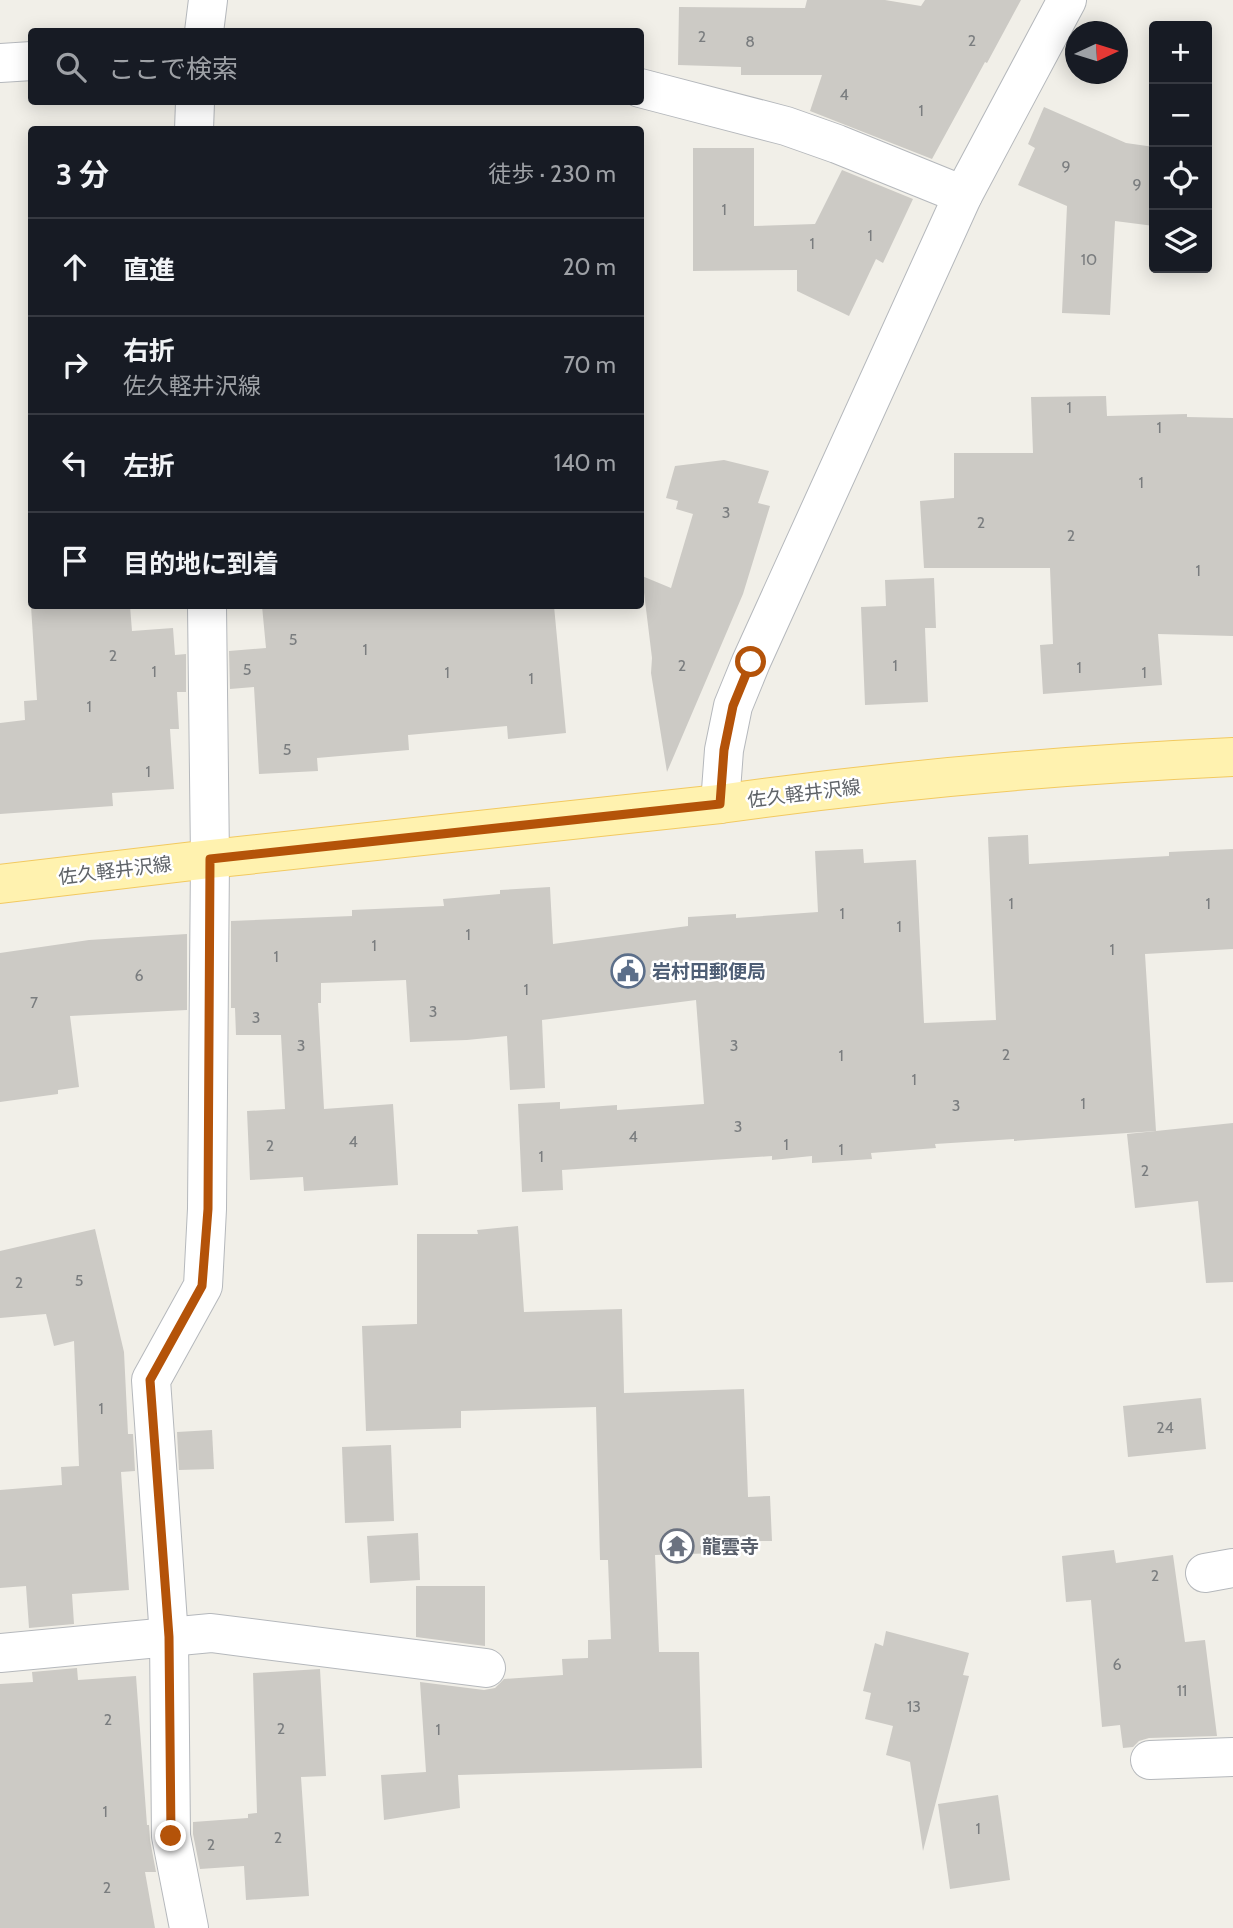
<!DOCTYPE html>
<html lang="ja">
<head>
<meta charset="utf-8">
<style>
	body { margin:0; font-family:Cabin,"Noto Sans JP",sans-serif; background:#20242c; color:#f1f3f6 }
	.controls { position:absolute; right:21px; top:21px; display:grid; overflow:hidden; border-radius:7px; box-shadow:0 4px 18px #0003 }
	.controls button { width:63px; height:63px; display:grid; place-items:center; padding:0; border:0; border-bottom:2px solid #363941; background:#171b24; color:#f1f3f6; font:35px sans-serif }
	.compass { position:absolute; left:1065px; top:21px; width:63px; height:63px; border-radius:50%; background:#171b24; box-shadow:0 4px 18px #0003; rotate:86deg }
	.stop { position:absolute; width:21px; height:21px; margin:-16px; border:5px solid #b45309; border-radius:50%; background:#fff }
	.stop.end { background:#b45309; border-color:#fff; box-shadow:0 2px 7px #0008 }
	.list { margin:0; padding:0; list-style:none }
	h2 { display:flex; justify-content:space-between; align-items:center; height:91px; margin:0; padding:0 28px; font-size:30px }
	h2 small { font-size:23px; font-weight:400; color:#9ea1a6 }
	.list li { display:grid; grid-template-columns:46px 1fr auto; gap:21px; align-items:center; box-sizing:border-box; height:98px; padding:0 28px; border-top:2px solid #363941 }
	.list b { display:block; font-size:26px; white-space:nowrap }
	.list p { margin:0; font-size:23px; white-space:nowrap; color:#9ea1a6 }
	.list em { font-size:23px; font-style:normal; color:#9ea1a6 }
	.icon { flex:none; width:38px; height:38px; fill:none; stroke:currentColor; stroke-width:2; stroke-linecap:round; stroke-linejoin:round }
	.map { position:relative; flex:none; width:1233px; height:1928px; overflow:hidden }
	.search { position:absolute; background:#171b24; box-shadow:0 4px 18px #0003; left:28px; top:28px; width:616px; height:77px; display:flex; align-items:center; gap:18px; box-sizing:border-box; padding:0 24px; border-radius:7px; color:#9ea1a6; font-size:26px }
	.panel { position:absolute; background:#171b24; box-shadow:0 4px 18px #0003; left:28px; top:126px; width:616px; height:483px; border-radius:7px }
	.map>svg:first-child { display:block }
</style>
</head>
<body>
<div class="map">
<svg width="1233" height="1928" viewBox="0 0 1233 1928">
	<rect width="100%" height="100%" fill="#f1efe8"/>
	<g fill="#cccac5">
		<path d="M807,0H885L921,6L925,0H1021L987,63L985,62L932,159L810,111L822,75H741V67L678,65L679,7L805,8Z"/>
		<path d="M1044,107L1126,143L1154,147V226L1115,221L1110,315L1062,313L1067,206L1018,185L1035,148L1028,144Z"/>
		<path d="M693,148H754V226L815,224L842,170L913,199L883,263L876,259L849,316L797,291V270L693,271Z"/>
		<path d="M1106,396L1107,416L1187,414V417L1233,418V636L1158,634L1162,685L1043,694L1040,645L1053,644L1050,568H924L920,501L954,498V453H1033L1031,397Z"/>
		<path d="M724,460L769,471L758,503L770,506L743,594L667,772L651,673L652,658L642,576L671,588L693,514L676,509L678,501L666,498L675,466Z"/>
		<path d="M934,578L936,628H925L928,702L865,705L861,607L886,606L885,580Z"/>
		<path d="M31,606H130L132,631L173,628L175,655L186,654V692H177L179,729H170L174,789L112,793L113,806L0,814V723L25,720L24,701L37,700Z"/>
		<path d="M262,606H554L566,733L508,739L507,726L408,735L409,750L317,758L318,771L259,774L254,687L230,689L229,651L266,648Z"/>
		<path d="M1028,835L1029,864L1169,856V852L1233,849V949L1145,954L1156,1131L1014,1141V1139L935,1144L936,1148L871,1153L872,1159L812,1163V1156L772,1160V1156L562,1170L563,1190L522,1192L518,1104L560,1102V1109L617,1105V1110L704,1104L696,1000L542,1020L545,1088L510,1090L507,1036L467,1040L410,1042L406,980L321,983V1003H318L324,1109L393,1104L398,1185L304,1191L303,1177L250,1180L247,1111L285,1109L281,1035H236L235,1008H231V921L352,916V910L444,906L443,899L500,894V890L550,887L553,944L688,926V917L736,914V918L818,912L815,851L863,849L864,863L916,860L924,1023L996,1020L988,837Z"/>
		<path d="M187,934V1010L70,1016L79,1087L58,1090V1094L0,1102V953L89,940Z"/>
		<path d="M1233,1123V1282L1206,1283L1198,1201L1135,1208L1127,1134Z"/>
		<path d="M518,1226L524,1312L622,1309L624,1393L744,1389L748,1497L770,1496L772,1541H754V1552L655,1555L659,1652H699L702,1768L458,1775L460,1808L384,1820L381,1775L426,1772L420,1682L484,1690L495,1688L504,1679L563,1675L562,1659L588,1658V1640L611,1639L608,1560H600L596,1407L461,1411V1428L366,1431L362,1326L417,1324V1234H478L477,1230Z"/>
		<path d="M95,1229L124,1352L128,1434H133L135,1471L121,1472L129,1590L72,1594L74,1624L29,1628L26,1586L0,1588V1490L62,1485L61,1467L79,1466L74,1341L54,1346L46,1314L0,1318V1251Z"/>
		<path d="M1201,1398L1206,1449L1128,1457L1123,1406Z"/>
		<path d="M212,1430L214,1469L179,1470L177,1432Z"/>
		<path d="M391,1445L394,1521L345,1523L342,1447Z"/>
		<path d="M418,1533L420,1580L370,1583L367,1536Z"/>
		<path d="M1114,1550L1116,1563L1173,1555L1185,1642L1205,1640L1217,1736L1149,1738L1139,1741L1133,1747L1123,1748L1120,1725L1102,1727L1091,1600L1066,1602L1062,1556Z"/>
		<path d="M416,1586H485V1646L416,1637Z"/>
		<path d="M886,1631L969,1653L963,1675L969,1676L923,1851L910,1762L886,1755L893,1726L865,1719L871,1693L863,1691L875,1643L883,1646Z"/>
		<path d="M77,1668L78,1680L136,1676L147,1825H149L150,1840L156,1872H145L155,1928H0V1684L33,1682L32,1672Z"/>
		<path d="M320,1669L326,1776L301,1777L309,1896L246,1900L244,1866L200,1869L193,1834V1822L248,1818V1814L257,1813L253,1673Z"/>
		<path d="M998,1795L1010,1880L950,1889L938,1804Z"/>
	</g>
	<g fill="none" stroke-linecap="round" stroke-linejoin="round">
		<defs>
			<g id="minor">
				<path d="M204,32L208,0"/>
				<path d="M0,63L32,61"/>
				<path d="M640,88L786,126L837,144L963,195"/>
				<path d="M194,130L195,102"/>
				<path d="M720,804L724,750L733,706L751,662L963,195L1067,0"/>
				<path d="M1205,1573L1233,1568"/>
				<path d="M0,1653L211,1633L486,1668"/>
				<path d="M1150,1760L1233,1757"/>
				<path d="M189,1928L171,1836L169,1637L151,1380L203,1286L207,1209L210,859L207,606"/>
			</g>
			<path id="major" d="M0,884L210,859L720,804C890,780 1061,765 1233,757"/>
		</defs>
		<use href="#minor" stroke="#b5b8bc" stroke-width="40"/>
		<use href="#major" stroke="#f2c960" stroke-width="40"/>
		<use href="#minor" stroke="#fff" stroke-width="38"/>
		<use href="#major" stroke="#fff2af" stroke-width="38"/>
	</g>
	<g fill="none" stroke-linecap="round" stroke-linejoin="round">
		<path stroke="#b45309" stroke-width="9" d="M171,1836L169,1637L150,1380L202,1286L208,1209L210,859L720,804L724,750L733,706L751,662"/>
	</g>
	<defs>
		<symbol id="civic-ring" viewBox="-11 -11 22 22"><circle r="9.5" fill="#fff" stroke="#5c6f8a" stroke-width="1.5"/><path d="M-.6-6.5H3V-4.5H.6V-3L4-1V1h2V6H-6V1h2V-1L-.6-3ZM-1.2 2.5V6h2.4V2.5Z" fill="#5c6f8a"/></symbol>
		<symbol id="temple-ring" viewBox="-11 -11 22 22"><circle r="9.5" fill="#fff" stroke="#6b7280" stroke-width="1.5"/><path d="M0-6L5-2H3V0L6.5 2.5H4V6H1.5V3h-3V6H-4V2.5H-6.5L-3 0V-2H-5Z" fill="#6b7280"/></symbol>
	</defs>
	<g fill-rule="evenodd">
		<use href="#civic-ring" x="609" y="952" width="38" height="38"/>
		<use href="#temple-ring" x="658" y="1527" width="38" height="38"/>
	</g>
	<g text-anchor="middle" stroke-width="5" stroke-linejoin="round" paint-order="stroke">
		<g font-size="16" fill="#7a7d7f">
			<text x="702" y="42">2</text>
			<text x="972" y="46">2</text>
			<text x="750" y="47">8</text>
			<text x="844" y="100">4</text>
			<text x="921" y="116">1</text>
			<text x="1066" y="172">9</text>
			<text x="1137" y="190">9</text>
			<text x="724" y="215">1</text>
			<text x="870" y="241">1</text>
			<text x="812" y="249">1</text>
			<text x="1089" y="265">10</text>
			<text x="1069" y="413">1</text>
			<text x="1159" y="433">1</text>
			<text x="1141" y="488">1</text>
			<text x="726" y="518">3</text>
			<text x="981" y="528">2</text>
			<text x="1071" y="541">2</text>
			<text x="1198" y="576">1</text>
			<text x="293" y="645">5</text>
			<text x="365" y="655">1</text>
			<text x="113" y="661">2</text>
			<text x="682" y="671">2</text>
			<text x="895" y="671">1</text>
			<text x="1079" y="673">1</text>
			<text x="247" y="675">5</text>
			<text x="154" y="677">1</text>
			<text x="447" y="678">1</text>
			<text x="1144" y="678">1</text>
			<text x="531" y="684">1</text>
			<text x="89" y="712">1</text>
			<text x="287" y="755">5</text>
			<text x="148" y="777">1</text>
			<text x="1011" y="909">1</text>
			<text x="1208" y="909">1</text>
			<text x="842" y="919">1</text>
			<text x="899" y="932">1</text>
			<text x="468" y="940">1</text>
			<text x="374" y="951">1</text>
			<text x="1112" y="955">1</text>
			<text x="276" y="962">1</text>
			<text x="139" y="981">6</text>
			<text x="526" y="995">1</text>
			<text x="34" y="1008">7</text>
			<text x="433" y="1017">3</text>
			<text x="256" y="1023">3</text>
			<text x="301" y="1051">3</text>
			<text x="734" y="1051">3</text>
			<text x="1006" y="1060">2</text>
			<text x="841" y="1061">1</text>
			<text x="914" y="1085">1</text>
			<text x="1083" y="1109">1</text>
			<text x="956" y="1111">3</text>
			<text x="738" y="1132">3</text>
			<text x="633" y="1142">4</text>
			<text x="353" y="1147">4</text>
			<text x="786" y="1150">1</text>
			<text x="270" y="1151">2</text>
			<text x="841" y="1155">1</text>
			<text x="541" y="1162">1</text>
			<text x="1145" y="1176">2</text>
			<text x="79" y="1286">5</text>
			<text x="19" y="1288">2</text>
			<text x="101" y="1414">1</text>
			<text x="1165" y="1433">24</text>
			<text x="1155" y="1581">2</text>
			<text x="1117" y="1670">6</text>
			<text x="1182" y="1696">11</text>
			<text x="914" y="1712">13</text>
			<text x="108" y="1725">2</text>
			<text x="281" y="1734">2</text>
			<text x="438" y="1735">1</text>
			<text x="105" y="1817">1</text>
			<text x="978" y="1834">1</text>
			<text x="278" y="1843">2</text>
			<text x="211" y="1850">2</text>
			<text x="107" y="1893">2</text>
		</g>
		<g font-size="19" fill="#5f6368" stroke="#fff">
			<text transform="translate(804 793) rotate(-7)" y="7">佐久軽井沢線</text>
			<text transform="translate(115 870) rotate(-7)" y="7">佐久軽井沢線</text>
		</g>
		<g font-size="19" font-weight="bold" fill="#4e5e75" stroke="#fff" text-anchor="start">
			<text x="652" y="978">岩村田郵便局</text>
		</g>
		<g font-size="19" font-weight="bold" fill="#5b616d" stroke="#fff" text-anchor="start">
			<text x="702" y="1553">龍雲寺</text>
		</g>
	</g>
</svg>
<div class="controls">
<button>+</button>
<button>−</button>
<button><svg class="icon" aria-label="locate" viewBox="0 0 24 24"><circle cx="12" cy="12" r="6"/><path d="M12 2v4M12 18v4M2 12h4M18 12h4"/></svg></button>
<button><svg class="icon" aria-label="layers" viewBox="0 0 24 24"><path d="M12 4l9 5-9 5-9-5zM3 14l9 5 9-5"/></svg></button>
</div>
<svg class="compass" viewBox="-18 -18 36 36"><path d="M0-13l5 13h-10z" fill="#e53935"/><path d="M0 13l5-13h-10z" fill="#9ea1a6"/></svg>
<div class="stop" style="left:751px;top:662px"></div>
<div class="stop end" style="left:171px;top:1836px"></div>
<div class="search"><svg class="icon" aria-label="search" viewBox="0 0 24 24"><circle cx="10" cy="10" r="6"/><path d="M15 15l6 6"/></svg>ここで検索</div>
<section class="panel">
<h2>3 分<small>徒歩 · 230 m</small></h2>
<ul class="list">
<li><svg class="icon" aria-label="ahead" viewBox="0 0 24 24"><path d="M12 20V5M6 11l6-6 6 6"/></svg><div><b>直進</b></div><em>20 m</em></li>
<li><svg class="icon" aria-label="right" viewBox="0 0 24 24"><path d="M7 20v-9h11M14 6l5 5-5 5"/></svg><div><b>右折</b><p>佐久軽井沢線</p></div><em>70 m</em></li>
<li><svg class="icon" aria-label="left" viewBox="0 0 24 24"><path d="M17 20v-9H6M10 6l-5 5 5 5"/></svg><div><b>左折</b></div><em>140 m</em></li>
<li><svg class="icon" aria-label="arrive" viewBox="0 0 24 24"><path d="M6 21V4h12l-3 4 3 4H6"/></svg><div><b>目的地に到着</b></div></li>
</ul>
</section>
</div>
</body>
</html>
